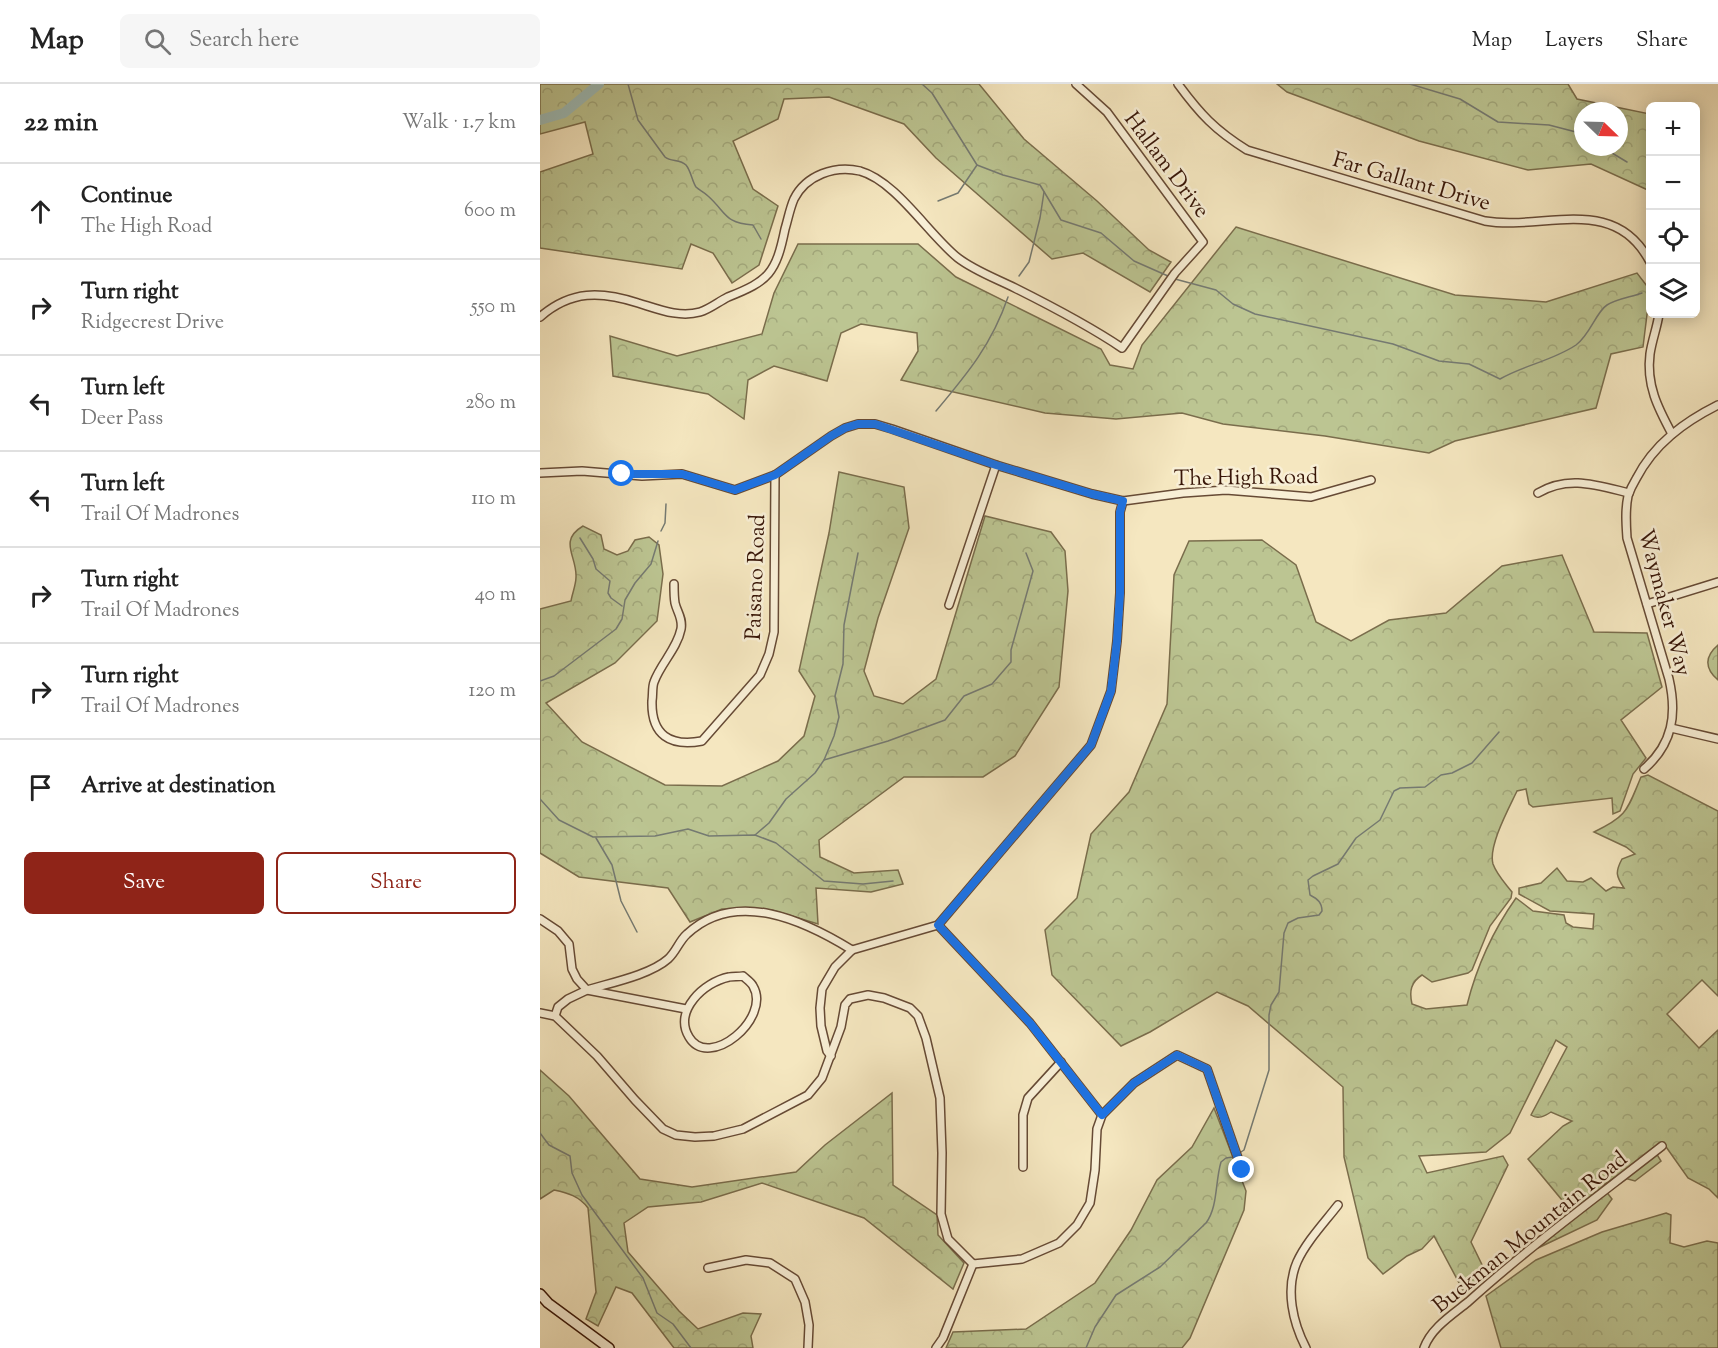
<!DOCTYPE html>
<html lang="en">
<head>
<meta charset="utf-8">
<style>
	body { margin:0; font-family:"Sorts Mill Goudy",serif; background:#f6f6f6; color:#222 }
	.controls { position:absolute; right:18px; top:18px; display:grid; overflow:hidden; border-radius:9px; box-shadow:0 3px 15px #0003 }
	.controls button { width:54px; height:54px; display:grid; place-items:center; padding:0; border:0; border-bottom:2px solid #e0e0e0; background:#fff; color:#222; font:30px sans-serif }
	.compass { position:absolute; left:1034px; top:18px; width:54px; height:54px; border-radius:50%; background:#fff; box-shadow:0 3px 15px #0003; rotate:113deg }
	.stop { position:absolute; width:18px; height:18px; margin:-14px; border:4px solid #1a73e8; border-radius:50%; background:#fff }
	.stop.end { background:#1a73e8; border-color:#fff; box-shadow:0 2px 6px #0008 }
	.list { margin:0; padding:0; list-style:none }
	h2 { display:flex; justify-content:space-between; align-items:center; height:78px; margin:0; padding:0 24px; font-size:26px }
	h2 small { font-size:20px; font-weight:400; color:#767676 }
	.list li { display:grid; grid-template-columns:39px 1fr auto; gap:18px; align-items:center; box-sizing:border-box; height:96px; padding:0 24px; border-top:2px solid #e0e0e0 }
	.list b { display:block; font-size:22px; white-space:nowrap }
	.list p { margin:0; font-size:20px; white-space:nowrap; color:#767676 }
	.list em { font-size:20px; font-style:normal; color:#767676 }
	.actions { display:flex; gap:12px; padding:18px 24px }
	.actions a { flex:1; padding:14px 0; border:2px solid #8f2418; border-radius:9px; text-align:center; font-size:21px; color:#8f2418 }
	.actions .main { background:#8f2418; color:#fff }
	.icon { flex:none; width:33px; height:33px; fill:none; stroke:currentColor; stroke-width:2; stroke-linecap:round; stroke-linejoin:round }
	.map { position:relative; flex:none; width:1178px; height:1264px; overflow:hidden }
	header { display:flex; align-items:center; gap:36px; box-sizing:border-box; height:84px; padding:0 30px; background:#fff; border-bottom:2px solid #e0e0e0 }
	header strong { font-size:28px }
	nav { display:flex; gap:33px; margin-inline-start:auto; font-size:21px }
	.search { width:420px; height:54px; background:#f6f6f6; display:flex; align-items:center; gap:15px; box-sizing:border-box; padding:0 21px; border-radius:9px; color:#767676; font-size:22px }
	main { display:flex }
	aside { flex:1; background:#fff }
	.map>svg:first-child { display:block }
</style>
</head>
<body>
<header>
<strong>Map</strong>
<div class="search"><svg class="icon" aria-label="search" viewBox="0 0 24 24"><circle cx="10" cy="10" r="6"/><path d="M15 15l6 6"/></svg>Search here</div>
<nav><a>Map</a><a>Layers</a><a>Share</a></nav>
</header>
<main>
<aside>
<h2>22 min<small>Walk · 1.7 km</small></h2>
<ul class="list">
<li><svg class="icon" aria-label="ahead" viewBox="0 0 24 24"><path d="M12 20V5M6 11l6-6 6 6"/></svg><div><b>Continue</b><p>The High Road</p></div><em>600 m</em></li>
<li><svg class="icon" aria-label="right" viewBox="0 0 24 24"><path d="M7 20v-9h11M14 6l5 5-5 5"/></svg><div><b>Turn right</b><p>Ridgecrest Drive</p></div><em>550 m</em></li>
<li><svg class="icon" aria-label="left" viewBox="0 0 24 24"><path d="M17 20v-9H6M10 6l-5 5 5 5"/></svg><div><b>Turn left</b><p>Deer Pass</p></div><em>280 m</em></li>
<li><svg class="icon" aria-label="left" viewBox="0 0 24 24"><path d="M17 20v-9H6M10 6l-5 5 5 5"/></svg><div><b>Turn left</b><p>Trail Of Madrones</p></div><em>110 m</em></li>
<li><svg class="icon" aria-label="right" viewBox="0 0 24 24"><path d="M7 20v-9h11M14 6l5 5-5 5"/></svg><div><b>Turn right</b><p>Trail Of Madrones</p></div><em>40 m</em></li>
<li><svg class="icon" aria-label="right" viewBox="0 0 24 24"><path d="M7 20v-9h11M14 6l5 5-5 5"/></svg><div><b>Turn right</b><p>Trail Of Madrones</p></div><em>120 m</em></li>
<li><svg class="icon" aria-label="arrive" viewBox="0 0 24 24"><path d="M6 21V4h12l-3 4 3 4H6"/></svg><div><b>Arrive at destination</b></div></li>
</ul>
<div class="actions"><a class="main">Save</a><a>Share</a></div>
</aside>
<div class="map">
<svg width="1178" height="1264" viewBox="0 0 1178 1264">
	<defs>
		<pattern id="forest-crowns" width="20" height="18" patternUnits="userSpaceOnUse" patternTransform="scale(1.5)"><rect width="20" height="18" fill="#bcc592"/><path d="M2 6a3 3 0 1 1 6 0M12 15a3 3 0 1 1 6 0" fill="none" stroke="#a2a87c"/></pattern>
	</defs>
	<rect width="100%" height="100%" fill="#f5e7c0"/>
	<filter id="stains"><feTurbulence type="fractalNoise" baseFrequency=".00333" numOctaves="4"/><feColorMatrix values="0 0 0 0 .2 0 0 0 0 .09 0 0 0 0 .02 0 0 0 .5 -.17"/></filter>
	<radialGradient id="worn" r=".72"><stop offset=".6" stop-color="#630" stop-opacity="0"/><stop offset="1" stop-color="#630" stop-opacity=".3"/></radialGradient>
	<g fill="url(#forest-crowns)" stroke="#7a6d4c" stroke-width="1.5" fill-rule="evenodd">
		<path d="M0,0H439L484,55L557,117L609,166L631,178L610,208L543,169L512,175L396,74L364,40L289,13L244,15L238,35L193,57L213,105L238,122L219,181L192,199L173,169L151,160L142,185L0,164V88L53,70L45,38L0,50Z"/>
		<path d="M737,0H1028L1037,15L1110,30V107L1051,80L988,86L879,57L747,8ZM1043,27H1079V63H1043Z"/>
		<path d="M696,143L915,211L1006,218L1097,189L1110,206L1103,263L1071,270L1056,324L915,357L889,369L785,352L683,340L642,329L576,335L505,329L361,296L378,267L377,249L321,240L301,249L287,297L234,282L208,296L204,335L168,310L73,292L70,252L137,272L222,250L234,209L258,160H378L416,193L561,265L570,281L593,285L602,261Z"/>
		<path d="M299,388L364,403L369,444L338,534L324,587L334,612L363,620L396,595L445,432L511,448L525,467L528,507L519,603L475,672L443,693H364L279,756L280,773L314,789L358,786L363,800L331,808L276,804L278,840L232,826L182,825L150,838L128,804L39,793L0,769V525L31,517C32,510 36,501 36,493C37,472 18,457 43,442L61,451L64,465L77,471L88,467L95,456L109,453L119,461L123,490L117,537L75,579L6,619L42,658L125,701L182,702L238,677L264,652L275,612L259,587L289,449Z"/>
		<path d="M722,456L756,481L776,538L811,557L849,536L906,529L962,482L1022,471L1054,548L1107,549L1122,603L1081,636L1106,674L1093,690L1080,727L1073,730L1072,714L993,723L989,720L986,705L977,707C969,724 948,762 953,780C957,791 965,799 972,808L971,814L950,842L932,886L928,889L892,898L882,891C871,898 869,907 872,920L886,925L927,921C937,881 952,848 976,814L993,827L1024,831L1026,839L1033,843L1053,845L1054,830L1010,827L979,810V804L1001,799L1017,784L1027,797L1043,798L1051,794L1066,807L1073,803L1084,804C1076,792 1075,788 1082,775L1095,770L1086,763L1054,748C1088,732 1087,726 1101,693L1108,691L1178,727V912L1162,896L1127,930L1159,964L1178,946V1114L1169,1105L1148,1094L1124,1060L1113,1064L1121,1077L1095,1097L1077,1092L1062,1102L1072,1115L1057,1136L998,1164L1036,1133L988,1075L1023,1042L1032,1037L1011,1028C1005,1032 998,1036 991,1031L1027,963L1016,956L970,1049L946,1068L879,1072L887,1089L963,1072L968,1081L931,1158L947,1191L925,1210L894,1152L882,1165L867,1172L843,1190L828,1174L804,1073L803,1003L708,922L677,908L610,948L581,962L512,891L505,846L537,814L551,750L589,708L627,620L634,491L649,457Z"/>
		<path d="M1178,561V596C1164,584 1165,572 1178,561Z"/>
		<path d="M0,986L29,1012L100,1095L152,1103L256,1088L285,1061L352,1009L353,1101L397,1131L398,1151L424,1179L413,1205L324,1134L222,1099L161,1118L108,1123L84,1139L88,1168L139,1227L158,1245L203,1229L221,1230L211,1252L213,1264H134L92,1209L76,1203L58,1242L46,1235L56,1208L48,1124C39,1112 28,1109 14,1106L0,1115Z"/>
		<path d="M674,1024L706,1107L704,1126L650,1254L642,1264H406L413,1248L486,1245L555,1199L591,1146L617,1096L652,1063Z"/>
		<path d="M1126,1129L1131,1131L1130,1159L1144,1163L1167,1157L1178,1159V1264H961L946,1212L996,1176L1062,1148Z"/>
	</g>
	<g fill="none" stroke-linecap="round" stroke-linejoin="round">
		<g stroke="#757a72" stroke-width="1.5">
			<path d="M88,0L98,36L125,73C131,78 140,75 146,81C151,87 152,97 156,103C159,106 164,108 168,112C187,129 184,139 213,141L221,155"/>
			<path d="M382,0L392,9L437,81L463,91L500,101L521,136L561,149L594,177L628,192"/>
			<path d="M870,0L920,15L958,38L1009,41L1036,48L1043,52"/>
			<path d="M1062,63L1087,78"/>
			<path d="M398,117L418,109L437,81"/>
			<path d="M479,192L489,178L500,134L504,108"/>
			<path d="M635,195L676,206L693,220L715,230L853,260L899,277L929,280L960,295C984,281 1012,277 1036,261C1050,251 1056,228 1067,221C1076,215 1091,213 1102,209"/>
			<path d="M396,327C428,289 452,260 468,213"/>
			<path d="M121,447L125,439L126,420"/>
			<path d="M40,454L53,475L56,485L70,497L68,509L71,514L82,522"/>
			<path d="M0,597L14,592L76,545L82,535L85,516L95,499L111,480L118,457"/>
			<path d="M284,676L294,652L299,633L295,612L303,580L304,541L318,469"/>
			<path d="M0,715L19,736L53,753L115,752L148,745L169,752L215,751L236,759L284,797L323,800L353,797"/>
			<path d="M215,751L229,739L246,715L275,689L284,676L348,657L405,636L424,612L452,600L471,578V566L493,487L486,469"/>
			<path d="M56,754L72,781L81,817L97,848"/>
			<path d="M0,1049L9,1061L30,1072L32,1089L42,1111L103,1194L117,1229L133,1240L151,1264"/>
			<path d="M701,1068L704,1066L729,986V931L731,921L739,908L744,849L748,839L758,834L779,831L782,827C782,819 778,815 770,811L768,796L773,792L798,780L816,754L840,736L854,707L860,704L885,703L901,691L912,689L932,679L959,648"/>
			<path d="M546,1264L555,1243L576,1211L620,1183L666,1139C678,1123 675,1098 681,1078L686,1074L693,1073"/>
		</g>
		<path stroke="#9ebeba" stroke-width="10" d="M0,36L24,29L59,0"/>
		<defs>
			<g id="street">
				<path d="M638,0C660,30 675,46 707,66L945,137C1004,147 1074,109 1110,178"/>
				<path d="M1119,230C1117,244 1112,256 1110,270C1106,301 1118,324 1132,350"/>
				<path d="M0,233C31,206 61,207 98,219C118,225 139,234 160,228C170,225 178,218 188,213C229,197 236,189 245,145C248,135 250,124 254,115C266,91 295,81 320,87C356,97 389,151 418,174C435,187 455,194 475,204C511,222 548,241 582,264L635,189L663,158L567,28L536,0"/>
				<path d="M0,389L42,387L102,392L142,390L195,406L235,391L291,352L305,344L318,340H335L352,345L456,381L552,410L583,417L643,409L686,406L771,413L831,396"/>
				<path d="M998,409C1028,391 1056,401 1089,409"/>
				<path d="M134,500C134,506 134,513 135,519C137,528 143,534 141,545C137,565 121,579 114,598C112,603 113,611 112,617C111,651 130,663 162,657L220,591L229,570L234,548L235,391"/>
				<path d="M1107,520L1178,498"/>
				<path d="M409,521L456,381"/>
				<path d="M1131,644L1178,655"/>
				<path d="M1104,685C1133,660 1137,630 1129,595L1087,454C1086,439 1085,426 1088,412C1090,406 1093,400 1096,395C1114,360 1144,338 1178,321"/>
				<path d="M0,835L18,847L29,860L32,885L37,895L47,906C70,899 110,891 128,875C136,868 139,857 147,850C196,804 265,837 312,866"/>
				<path d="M398,841L490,939L562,1031"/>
				<path d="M203,892C206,895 211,898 213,902C232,934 169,987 149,953C133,927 164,898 189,893C193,892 199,893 203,892Z"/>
				<path d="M0,929L15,932L57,972L95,1016L123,1045L136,1051L155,1053L174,1052L203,1045L268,1011L282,994L301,943L305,921L310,915L328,911L344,914L370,924L378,932L386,954L400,1014L402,1069L401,1130L408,1155L433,1180"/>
				<path d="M15,932L18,923L28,915L47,906L146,925"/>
				<path d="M291,972L287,967L281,942L280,924L282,905L295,883L312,866L398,841L551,661L571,607L577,557L580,509V428L583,417"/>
				<path d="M483,1083V1031L488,1014L521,978"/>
				<path d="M433,1180L482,1175L519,1159L537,1141L550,1119L555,1086L557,1045L562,1031L594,999L637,971L667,985L702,1086"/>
				<path d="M168,1184L206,1176L230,1179L255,1195L265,1218L269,1241L268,1264"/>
				<path d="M396,1264L403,1254L433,1180"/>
				<path d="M766,1264C753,1239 745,1206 757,1178C766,1158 784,1139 798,1121"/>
				<path d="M884,1264C891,1244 912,1231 928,1218C990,1162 1057,1113 1122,1062"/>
			</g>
			<path id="secondary" d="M0,1210L8,1219L69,1264"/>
		</defs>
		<use href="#street" stroke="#664a35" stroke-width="10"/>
		<use href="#secondary" stroke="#371507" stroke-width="12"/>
		<use href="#street" stroke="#f8efd6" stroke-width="7"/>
		<use href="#secondary" stroke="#f8efd6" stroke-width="9"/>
	</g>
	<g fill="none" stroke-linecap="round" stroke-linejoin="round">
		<path stroke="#1a73e8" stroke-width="8" d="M82,390H142L195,406L235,391L291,352L305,344L318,340H335L456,381L552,410L583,417L580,428V509L577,557L571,607L551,661L398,841L490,939L562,1031L594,999L637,971L667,985L702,1086"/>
	</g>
	<g text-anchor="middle" stroke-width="5" stroke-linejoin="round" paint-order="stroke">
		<g font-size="22" fill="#371507" stroke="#f8efd6">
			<text transform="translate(628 80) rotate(53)" y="8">Hallam Drive</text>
			<text transform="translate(872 96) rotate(16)" y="8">Far Gallant Drive</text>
			<text transform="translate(706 392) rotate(-1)" y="8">The High Road</text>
			<text transform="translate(214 493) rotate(-88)" y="8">Paisano Road</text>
			<text transform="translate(1126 518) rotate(75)" y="8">Waymaker Way</text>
			<text transform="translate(989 1147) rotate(-39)" y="8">Buckman Mountain Road</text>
		</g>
	</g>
	<rect width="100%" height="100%" filter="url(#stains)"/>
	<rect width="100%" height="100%" fill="url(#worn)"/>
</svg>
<div class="controls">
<button>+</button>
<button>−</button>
<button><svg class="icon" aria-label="locate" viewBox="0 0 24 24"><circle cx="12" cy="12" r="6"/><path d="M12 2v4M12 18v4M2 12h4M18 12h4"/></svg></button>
<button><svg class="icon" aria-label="layers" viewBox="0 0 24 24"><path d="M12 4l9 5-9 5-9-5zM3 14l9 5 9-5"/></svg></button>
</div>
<svg class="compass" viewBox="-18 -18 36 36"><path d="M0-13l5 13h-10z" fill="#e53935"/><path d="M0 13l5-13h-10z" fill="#767676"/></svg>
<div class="stop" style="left:82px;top:390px"></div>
<div class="stop end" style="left:702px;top:1086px"></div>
</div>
</main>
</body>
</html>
